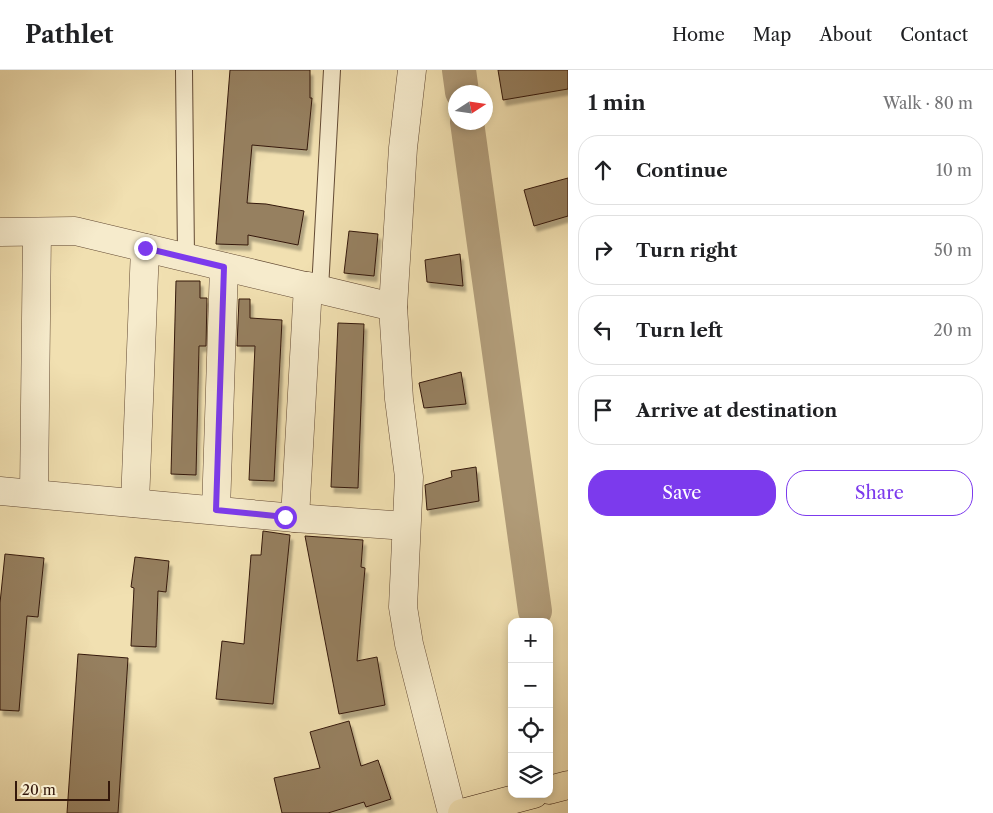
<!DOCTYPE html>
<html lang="en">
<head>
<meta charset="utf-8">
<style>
	body { margin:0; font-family:"Libre Caslon Text",serif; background:#f2f2f2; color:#202124 }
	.controls { position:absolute; right:15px; bottom:15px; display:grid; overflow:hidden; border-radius:10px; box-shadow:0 2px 8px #0003 }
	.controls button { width:45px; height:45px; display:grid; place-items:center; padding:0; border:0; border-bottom:1px solid #e0e0e0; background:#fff; color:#202124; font:25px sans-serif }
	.compass { position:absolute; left:448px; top:15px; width:45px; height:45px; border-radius:50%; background:#fff; box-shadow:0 2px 8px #0003; rotate:78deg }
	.scale { position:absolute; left:15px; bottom:12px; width:95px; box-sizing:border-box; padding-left:5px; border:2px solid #34180b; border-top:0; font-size:14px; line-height:18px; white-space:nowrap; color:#34180b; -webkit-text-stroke:4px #f6ebcc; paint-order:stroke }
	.stop { position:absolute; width:15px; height:15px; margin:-11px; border:4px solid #7c3aed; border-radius:50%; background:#fff }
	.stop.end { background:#7c3aed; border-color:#fff; box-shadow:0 1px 5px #0008 }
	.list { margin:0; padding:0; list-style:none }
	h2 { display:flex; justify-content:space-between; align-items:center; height:65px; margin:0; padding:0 20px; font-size:21px }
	h2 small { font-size:16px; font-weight:400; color:#757577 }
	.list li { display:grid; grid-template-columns:32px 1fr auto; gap:15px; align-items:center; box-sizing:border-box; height:70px; margin:0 10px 10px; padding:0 10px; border:1px solid #e0e0e0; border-radius:20px }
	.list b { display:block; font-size:19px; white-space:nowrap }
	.list em { font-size:16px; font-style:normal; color:#757577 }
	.actions { display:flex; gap:10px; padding:15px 20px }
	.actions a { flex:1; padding:11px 0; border:1px solid #7c3aed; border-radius:20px; text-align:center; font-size:18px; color:#7c3aed }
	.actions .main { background:#7c3aed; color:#fff }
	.icon { flex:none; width:28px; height:28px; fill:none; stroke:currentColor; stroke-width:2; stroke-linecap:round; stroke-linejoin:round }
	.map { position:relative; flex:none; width:568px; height:743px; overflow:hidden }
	header { display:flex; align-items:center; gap:30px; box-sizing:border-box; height:70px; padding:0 25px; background:#fff; border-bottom:1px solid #e0e0e0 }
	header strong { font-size:24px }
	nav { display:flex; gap:28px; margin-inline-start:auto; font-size:18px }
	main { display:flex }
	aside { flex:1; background:#fff }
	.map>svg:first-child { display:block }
</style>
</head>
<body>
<header>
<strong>Pathlet</strong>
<nav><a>Home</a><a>Map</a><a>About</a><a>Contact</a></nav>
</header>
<main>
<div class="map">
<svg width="568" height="743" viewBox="0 0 568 743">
	<defs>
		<filter id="shadow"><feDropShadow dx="3" dy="5.5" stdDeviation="1" flood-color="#0004"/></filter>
	</defs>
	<rect width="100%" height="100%" fill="#f1e0b1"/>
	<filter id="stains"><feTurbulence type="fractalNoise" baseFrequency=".004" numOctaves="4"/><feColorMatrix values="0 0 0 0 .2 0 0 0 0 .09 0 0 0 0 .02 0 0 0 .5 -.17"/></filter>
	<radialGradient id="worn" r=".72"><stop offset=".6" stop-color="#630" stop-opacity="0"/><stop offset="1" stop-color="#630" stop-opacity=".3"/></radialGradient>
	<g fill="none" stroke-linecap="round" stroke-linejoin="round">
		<g stroke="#b19c79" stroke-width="34">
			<path d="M459,0L462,22"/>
			<path d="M467,52L535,541"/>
		</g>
	</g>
	<g fill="#968061" stroke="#34180b" filter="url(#shadow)">
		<path d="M230,0H310V28H312L307,80L252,75L247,133L266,134L304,141L298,175L248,165V175L216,174Z"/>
		<path d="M498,0H568V19L503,30Z"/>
		<path d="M568,108V146L534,156L524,120Z"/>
		<path d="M349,161L378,164L374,206L344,203Z"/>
		<path d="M460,184L463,216L427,212L425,190Z"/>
		<path d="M176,211H200V228H207L206,276H199L196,405L171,404Z"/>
		<path d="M239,229H250V248L282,250L274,411L249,410L255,276H237Z"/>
		<path d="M338,253L364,254L358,418L331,417Z"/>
		<path d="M461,302L466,334L424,338L419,313Z"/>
		<path d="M476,397L479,431L427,440L425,415L452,407L451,401Z"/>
		<path d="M263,461L290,465L273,634L216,629L222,571L244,574L251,485H261Z"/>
		<path d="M305,466L363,470L361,497L365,498L357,591L377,587L385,635L339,644Z"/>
		<path d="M5,484L44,488L38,547L27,546L19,641L0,640V533Z"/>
		<path d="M135,487L169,491L166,522L158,521L156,577L131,576L134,518L131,517Z"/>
		<path d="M78,584L128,588L118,743H67Z"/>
		<path d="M349,651L361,696L378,690L391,729L366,737L364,732L328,743H282L274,708L320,698L310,662Z"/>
	</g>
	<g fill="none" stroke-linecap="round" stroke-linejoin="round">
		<defs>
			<g id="service">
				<path d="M184,0L186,187"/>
				<path d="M320,219L332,0"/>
			</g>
			<g id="minor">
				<path d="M412,0L403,78L393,237L399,329L409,407L403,537L409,574L452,743"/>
				<path d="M0,162L75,161L393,237"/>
				<path d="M0,421L295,448L406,456"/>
				<path d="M34,423L37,162"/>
				<path d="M135,433L145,178"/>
				<path d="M216,440L224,197"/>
				<path d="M295,448L308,216"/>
			</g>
			<g id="primary">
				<path d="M549,720L568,715"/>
				<path d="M462,743L534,724"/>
			</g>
		</defs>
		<use href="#service" stroke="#634a34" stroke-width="18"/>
		<use href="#minor" stroke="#634a34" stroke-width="29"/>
		<use href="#primary" stroke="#34180b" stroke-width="29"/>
		<use href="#service" stroke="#f6ebcc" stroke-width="16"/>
		<use href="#minor" stroke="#f6ebcc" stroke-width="28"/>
		<use href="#primary" stroke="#f1e0b1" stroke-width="28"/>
	</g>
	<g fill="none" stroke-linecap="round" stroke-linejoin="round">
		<path stroke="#7c3aed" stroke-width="6" d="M145,178L224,197L216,440L285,447"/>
	</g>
	<rect width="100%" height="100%" filter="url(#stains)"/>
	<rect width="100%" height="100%" fill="url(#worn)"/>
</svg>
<div class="controls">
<button>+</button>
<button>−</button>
<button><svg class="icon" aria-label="locate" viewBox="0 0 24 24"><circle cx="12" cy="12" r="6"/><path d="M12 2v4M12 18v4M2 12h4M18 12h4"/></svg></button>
<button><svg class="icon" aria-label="layers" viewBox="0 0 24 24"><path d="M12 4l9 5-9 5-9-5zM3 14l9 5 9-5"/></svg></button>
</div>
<svg class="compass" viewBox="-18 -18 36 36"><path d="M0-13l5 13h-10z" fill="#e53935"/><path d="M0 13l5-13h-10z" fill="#757577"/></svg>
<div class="scale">20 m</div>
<div class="stop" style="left:285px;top:447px"></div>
<div class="stop end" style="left:145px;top:178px"></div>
</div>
<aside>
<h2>1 min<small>Walk · 80 m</small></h2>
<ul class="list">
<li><svg class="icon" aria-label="ahead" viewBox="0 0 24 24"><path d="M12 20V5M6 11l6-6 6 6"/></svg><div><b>Continue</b></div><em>10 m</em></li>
<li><svg class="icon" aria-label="right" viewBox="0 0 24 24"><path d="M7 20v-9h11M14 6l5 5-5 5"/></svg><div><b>Turn right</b></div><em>50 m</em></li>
<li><svg class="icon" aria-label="left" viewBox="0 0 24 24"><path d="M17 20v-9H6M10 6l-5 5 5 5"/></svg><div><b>Turn left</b></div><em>20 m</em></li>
<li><svg class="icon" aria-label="arrive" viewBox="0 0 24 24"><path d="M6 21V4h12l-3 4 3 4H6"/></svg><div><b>Arrive at destination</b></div></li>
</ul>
<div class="actions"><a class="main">Save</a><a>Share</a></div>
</aside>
</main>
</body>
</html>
